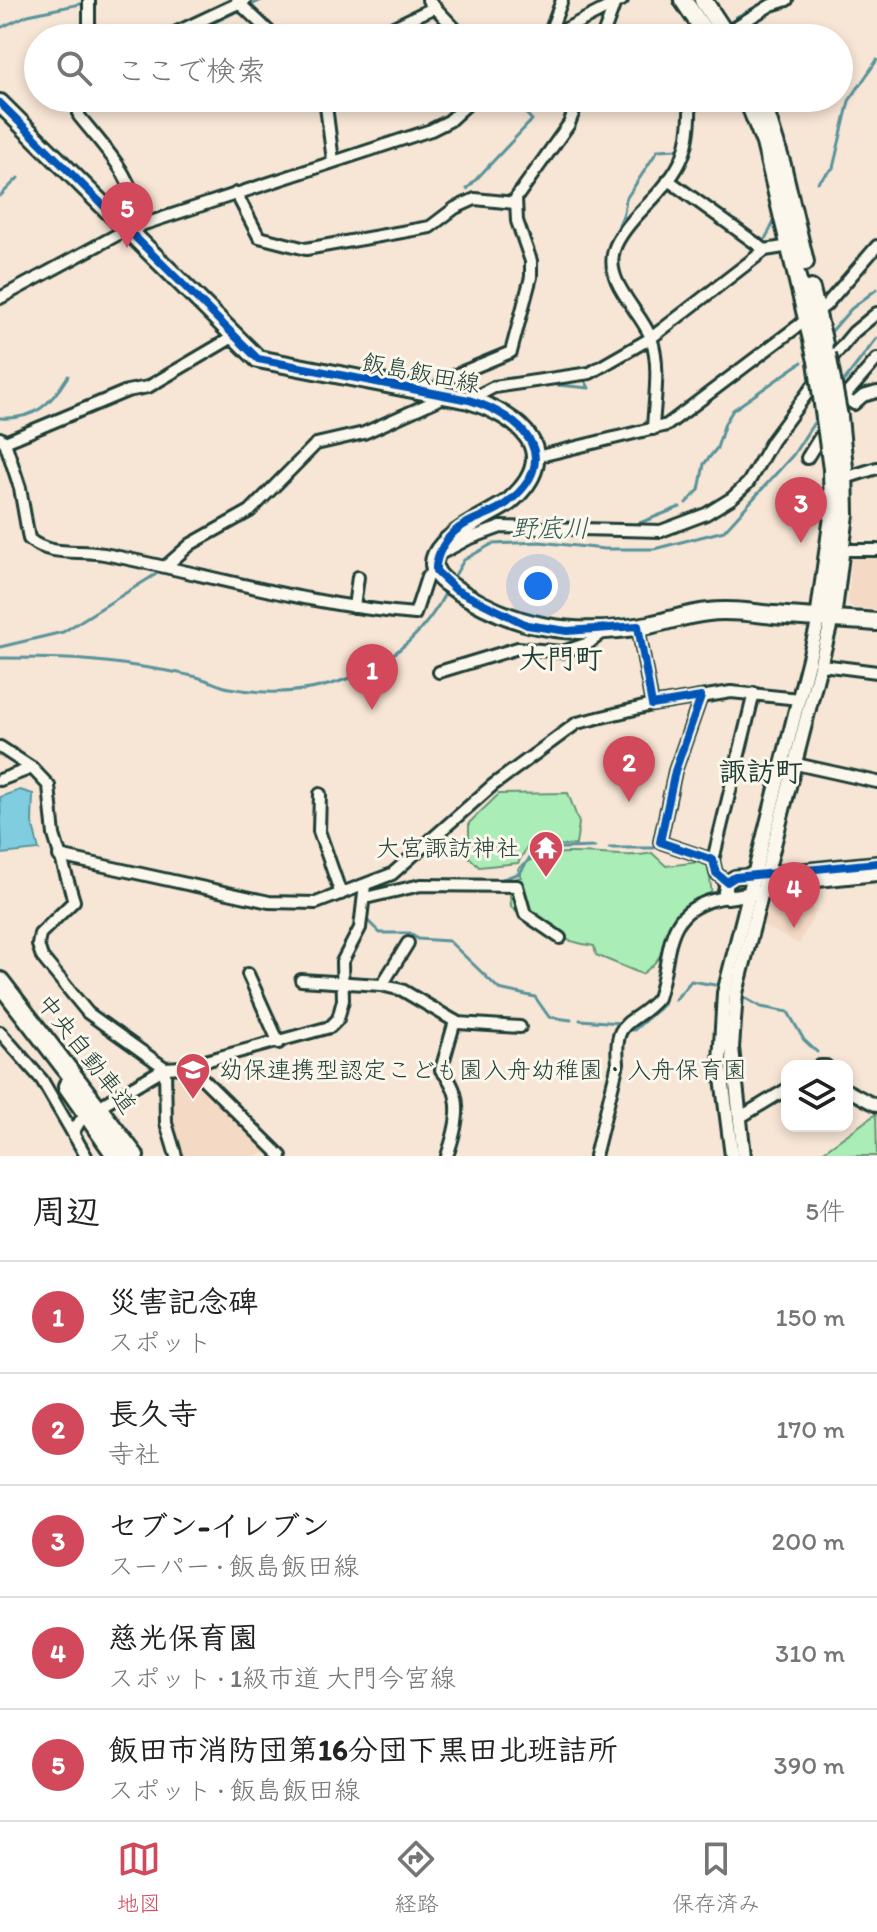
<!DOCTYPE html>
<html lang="ja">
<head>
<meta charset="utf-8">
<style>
	body { margin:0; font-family:Itim,"Klee One",sans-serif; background:#f2f2f2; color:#222 }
	.controls { position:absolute; right:24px; bottom:24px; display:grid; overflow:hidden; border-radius:16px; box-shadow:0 4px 12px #0003 }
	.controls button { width:72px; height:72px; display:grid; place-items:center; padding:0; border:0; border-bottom:2px solid #e0e0e0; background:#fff; color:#222; font:40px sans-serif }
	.you { position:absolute; left:538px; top:586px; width:28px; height:28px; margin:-20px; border:6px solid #fff; border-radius:50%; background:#1a73e8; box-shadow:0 0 0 12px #1a73e833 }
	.badge { display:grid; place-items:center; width:52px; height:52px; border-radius:50%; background:#d1495b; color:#fff; font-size:26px; font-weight:700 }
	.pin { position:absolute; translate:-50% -66px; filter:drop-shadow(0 2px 4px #0008) }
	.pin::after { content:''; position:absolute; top:42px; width:28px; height:24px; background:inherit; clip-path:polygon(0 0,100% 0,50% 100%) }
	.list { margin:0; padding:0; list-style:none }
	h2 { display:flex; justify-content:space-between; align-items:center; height:104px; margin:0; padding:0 32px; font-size:34px }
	h2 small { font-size:26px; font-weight:400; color:#767676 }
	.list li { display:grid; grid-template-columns:52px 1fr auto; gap:24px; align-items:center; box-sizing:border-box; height:112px; padding:0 32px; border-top:2px solid #e0e0e0 }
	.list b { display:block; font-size:30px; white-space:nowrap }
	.list p { margin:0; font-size:26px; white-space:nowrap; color:#767676 }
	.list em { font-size:26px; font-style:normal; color:#767676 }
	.icon { flex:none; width:44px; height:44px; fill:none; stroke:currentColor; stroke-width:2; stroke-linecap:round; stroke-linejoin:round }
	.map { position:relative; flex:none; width:877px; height:1156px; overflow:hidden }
	.search { position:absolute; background:#fff; box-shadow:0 4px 12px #0003; left:24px; right:24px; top:24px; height:88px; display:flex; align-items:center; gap:20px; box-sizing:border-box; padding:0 28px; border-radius:44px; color:#767676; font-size:30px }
	.sheet { height:664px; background:#fff }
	nav { display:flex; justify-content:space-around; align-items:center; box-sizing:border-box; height:112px; border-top:2px solid #e0e0e0; background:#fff; font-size:22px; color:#767676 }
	nav a { display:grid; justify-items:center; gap:4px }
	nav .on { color:#d1495b }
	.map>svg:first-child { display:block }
</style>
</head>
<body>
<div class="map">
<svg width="877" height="1156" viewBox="0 0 877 1156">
	<rect width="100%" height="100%" fill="#f7e5d5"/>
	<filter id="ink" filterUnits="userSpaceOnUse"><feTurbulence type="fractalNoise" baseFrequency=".0125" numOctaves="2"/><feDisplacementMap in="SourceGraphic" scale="16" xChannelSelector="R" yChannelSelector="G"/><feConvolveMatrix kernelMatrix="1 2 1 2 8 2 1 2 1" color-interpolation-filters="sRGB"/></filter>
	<g filter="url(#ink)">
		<g fill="#f4d9c5">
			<path d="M852,554L877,555V609L854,608L848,603Z"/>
			<path d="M809,897L808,905L816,911L799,944L762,925L769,905L776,899Z"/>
			<path d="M177,1074L195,1080L268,1151L256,1156H182L169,1122V1076Z"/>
		</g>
		<g fill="#abedb7" stroke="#659576" stroke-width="2">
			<path d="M568,793L579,823L576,845L528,846L518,863L479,867L469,857V823L499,794Z"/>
			<path d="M652,853L666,866L708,861L712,896C652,919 682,946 642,974L596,955L594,946C562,941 534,930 511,907L509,880L521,877L518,869C547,839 613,862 652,853Z"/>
			<path d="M876,1114L877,1156H817Z"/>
		</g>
		<path fill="#80cddf" stroke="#59939b" stroke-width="2" d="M20,790L33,794L32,822L39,850L2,854L0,797Z"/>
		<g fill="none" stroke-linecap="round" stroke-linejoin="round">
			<g stroke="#59939b" stroke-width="3">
				<path d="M247,7L262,0"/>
				<path d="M736,17L769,0"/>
				<path d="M0,28L28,15L85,3"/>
				<path d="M542,34L555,4"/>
				<path d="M182,38L238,11"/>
				<path d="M818,182L833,168L849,101L877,60"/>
				<path d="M467,189L532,120L512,98"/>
				<path d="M0,196L18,178"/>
				<path d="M763,243L773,224"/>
				<path d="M609,249L624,213L626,199L658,150L677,149L682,143"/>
				<path d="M745,260L756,250"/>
				<path d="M652,328L669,318"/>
				<path d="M831,332L851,309L877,289"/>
				<path d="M633,342L645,335"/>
				<path d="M547,384L589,388L583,377"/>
				<path d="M840,386L877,338"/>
				<path d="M468,394L487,385"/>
				<path d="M0,418C35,420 51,404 68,376"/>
				<path d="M686,503L699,490L704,464L717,448L725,423L733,410L802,362"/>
				<path d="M632,526L680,507"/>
				<path d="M451,582L464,560L492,544L540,542L604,549H654L724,531L793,455L817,418"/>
				<path d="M0,647L63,632L161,571"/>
				<path d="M0,658C40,658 82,658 122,664C147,668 175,671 200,678C210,681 219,686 229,688C315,704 405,672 446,592"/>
				<path d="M609,848H654"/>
				<path d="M500,880L520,873L535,849L595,847"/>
				<path d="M366,919L380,933H410L418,939L449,941L499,989L535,997L549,1017L571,1020"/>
				<path d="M743,997L761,1007L788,1012L804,1040L817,1052"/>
				<path d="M675,1000L691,981L715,985"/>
				<path d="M580,1020L620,1023"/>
				<path d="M628,1029L634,1030L664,1004"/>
			</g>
			<defs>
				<g id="minor">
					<path d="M428,0L464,38"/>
					<path d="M237,1L276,38"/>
					<path d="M722,35L771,5L787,0"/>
					<path d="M89,38V0"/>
					<path d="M164,38L245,0"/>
					<path d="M371,38L435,7"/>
					<path d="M548,38L622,0"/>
					<path d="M548,38L562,0"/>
					<path d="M602,38L613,8"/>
					<path d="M79,98V116C108,152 136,178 140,226"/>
					<path d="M325,98L333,161"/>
					<path d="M668,180L765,250"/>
					<path d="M236,193L259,237L306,249L430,227L455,208L475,199L515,203"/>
					<path d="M0,298L126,230L431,130L449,121L474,98"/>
					<path d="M828,363L854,332L877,313"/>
					<path d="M431,393L448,378L511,352L531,277V261L517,221L516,198L569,124L579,98"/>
					<path d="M844,397L877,359"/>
					<path d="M469,400L494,387L590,373L651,338L765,250L790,246"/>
					<path d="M837,409L844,397L854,404L863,396L877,392"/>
					<path d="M653,429C654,402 661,365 651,338C641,311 604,283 614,250C619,234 635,217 646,206C682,170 692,149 690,98"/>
					<path d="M0,438L5,442L20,488L29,539C50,557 78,549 104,554C207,574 310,606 415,614L427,577L436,571"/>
					<path d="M5,442L127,391L148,387L233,337"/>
					<path d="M536,457L667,425L826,305L877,246"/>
					<path d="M807,458L825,429"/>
					<path d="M845,478L877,468"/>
					<path d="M842,550H877"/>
					<path d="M438,555L468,539L501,527L661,531L706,514L732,498L748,483L772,441L820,376"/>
					<path d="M166,566L191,544L250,511L316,444L364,433L444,397"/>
					<path d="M354,607L358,577"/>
					<path d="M638,626L652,705"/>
					<path d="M822,665L877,672"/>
					<path d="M439,672L518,648L562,652L589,643L606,630"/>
					<path d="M701,697L675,771L660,842L713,860L716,873L727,882"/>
					<path d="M0,747L32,768L49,786L54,835L74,901L40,934L38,945L42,957L88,1013L165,1068"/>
					<path d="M796,764L877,782"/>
					<path d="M0,780L32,768"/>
					<path d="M320,794L319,831L341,894"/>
					<path d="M59,856L269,902L316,903L392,874L493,785L577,723L652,705L731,692L799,699"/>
					<path d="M713,860L754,693"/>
					<path d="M365,898L421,885L517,886L525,914L560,938"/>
					<path d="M248,974L279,1043"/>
					<path d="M301,980L381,985L402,990L458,1023L520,1027"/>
					<path d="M382,985L408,943"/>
					<path d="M0,1032L42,1080L86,1156"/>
					<path d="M820,1066H826"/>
					<path d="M165,1068L166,1123L176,1156"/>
					<path d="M185,1068L197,1073L281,1156"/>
					<path d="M847,1090L877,1106"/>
					<path d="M105,1103L165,1068L183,1067L330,1027L338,1019L343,1000L342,962L360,928L365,885"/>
					<path d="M739,1118L787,1089"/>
					<path d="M73,1133L80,1121"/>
					<path d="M447,1156C457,1127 466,1095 441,1070L455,1021"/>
					<path d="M595,1156L618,1063C613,1015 634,1027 658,998C674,949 660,907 727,897"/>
				</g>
				<g id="tertiary">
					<path d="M877,863L735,877L727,882L725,892L727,897L762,892L778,884L877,874"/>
					<path d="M732,1156L720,1062L724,993L819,619"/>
					<path d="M744,1156L732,1048L736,993L832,619"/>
				</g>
				<g id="primary">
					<path d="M683,0L709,38"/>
					<path d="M703,0L728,38"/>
					<path d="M747,98L765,143L817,361"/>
					<path d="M761,98L782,165L805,262"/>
					<path d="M0,103L258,359L469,400C520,416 565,453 510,501C493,515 399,550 448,584C511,629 573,638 649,625C668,621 688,614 708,612C730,609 753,613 774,615C809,618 843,619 877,622"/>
					<path d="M811,289L824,344"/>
					<path d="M819,619L833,516L832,469"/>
					<path d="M832,619L845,514L844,468"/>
				</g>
				<g id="motorway">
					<path d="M0,982L134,1156"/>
					<path d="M68,1086L117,1156"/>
				</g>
			</defs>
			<use href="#minor" stroke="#1f3d34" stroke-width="16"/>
			<use href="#tertiary" stroke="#1f3d34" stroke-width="18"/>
			<use href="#primary" stroke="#1f3d34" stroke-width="22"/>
			<use href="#motorway" stroke="#1f3d34" stroke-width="24"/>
			<use href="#minor" stroke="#fbf7ec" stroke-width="10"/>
			<use href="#tertiary" stroke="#fbf7ec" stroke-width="12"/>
			<use href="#primary" stroke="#fbf7ec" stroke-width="16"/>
			<use href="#motorway" stroke="#fbf7ec" stroke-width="18"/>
			<defs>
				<g id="primary-bridge">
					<path d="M827,354L839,417L844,468"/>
					<path d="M817,361L832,469"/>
				</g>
			</defs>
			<use href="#primary-bridge" stroke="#1f3d34" stroke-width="22" stroke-linecap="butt"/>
			<use href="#primary-bridge" stroke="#fbf7ec" stroke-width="16"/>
			<defs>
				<path id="cycleway" d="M0,103L258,359L469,400C521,416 566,457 507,503C491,516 468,518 453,533C443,543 435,558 436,571L456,590L527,625L567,631L638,626L652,705L701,697L675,771L660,842L713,860L716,873L727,882L735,877L877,863"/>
			</defs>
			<use href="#cycleway" stroke="#fbf7ec" stroke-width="13"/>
			<use href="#cycleway" stroke="#0057b8" stroke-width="8"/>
		</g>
	</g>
	<defs>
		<symbol id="temple-pin" viewBox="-11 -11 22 30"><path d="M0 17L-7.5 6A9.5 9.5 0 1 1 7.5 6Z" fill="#d1495b" stroke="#fbf7ec"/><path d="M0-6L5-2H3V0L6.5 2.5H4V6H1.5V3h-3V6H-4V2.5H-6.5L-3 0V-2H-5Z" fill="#fff"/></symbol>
		<symbol id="school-pin" viewBox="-11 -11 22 30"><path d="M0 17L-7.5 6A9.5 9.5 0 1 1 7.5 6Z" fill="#d1495b" stroke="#fbf7ec"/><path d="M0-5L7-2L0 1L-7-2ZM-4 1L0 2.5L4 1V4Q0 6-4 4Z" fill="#fff"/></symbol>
	</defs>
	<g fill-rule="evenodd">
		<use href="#temple-pin" x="526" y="828" width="40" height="54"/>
		<use href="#school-pin" x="173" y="1050" width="40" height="54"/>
	</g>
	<g text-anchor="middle" stroke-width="6" stroke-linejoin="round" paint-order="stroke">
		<g font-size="24" fill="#1f3d34" stroke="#fbf7ec">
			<text transform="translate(421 373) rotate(11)" y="8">飯島飯田線</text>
			<text transform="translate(87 1054) rotate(52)" y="8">中央自動車道</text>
		</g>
		<g font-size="24" fill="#1f3d34" stroke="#fbf7ec" text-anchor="end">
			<text x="520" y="856">大宮諏訪神社</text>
			<text x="219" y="1078" text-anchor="start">幼保連携型認定こども園入舟幼稚園・入舟保育園</text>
		</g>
		<g font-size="26" font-style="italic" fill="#325a56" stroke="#fbf7ec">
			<text x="550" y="537">野底川</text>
		</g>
		<g font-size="28" font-weight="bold" fill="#1f3d34" stroke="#fbf7ec">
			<text x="561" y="668">大門町</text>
			<text x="761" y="781">諏訪町</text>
		</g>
	</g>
</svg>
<div class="controls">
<button><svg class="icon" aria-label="layers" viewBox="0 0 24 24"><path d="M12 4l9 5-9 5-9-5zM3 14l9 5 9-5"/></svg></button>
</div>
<div class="you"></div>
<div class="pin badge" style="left:372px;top:710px">1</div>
<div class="pin badge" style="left:629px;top:802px">2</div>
<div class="pin badge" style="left:801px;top:543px">3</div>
<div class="pin badge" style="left:794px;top:928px">4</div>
<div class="pin badge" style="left:127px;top:248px">5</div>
<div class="search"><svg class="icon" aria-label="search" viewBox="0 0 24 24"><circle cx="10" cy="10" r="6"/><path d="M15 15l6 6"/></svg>ここで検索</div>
</div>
<section class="sheet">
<h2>周辺<small>5件</small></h2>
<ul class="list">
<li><span class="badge">1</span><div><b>災害記念碑</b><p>スポット</p></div><em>150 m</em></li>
<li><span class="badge">2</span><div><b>長久寺</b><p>寺社</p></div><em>170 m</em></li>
<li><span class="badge">3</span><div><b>セブン-イレブン</b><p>スーパー · 飯島飯田線</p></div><em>200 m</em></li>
<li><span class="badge">4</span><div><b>慈光保育園</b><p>スポット · 1級市道 大門今宮線</p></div><em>310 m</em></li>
<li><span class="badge">5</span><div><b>飯田市消防団第16分団下黒田北班詰所</b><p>スポット · 飯島飯田線</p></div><em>390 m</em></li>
</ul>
</section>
<nav>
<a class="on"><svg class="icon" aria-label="map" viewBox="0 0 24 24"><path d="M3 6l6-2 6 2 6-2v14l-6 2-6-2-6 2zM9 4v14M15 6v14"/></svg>地図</a>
<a><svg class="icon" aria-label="directions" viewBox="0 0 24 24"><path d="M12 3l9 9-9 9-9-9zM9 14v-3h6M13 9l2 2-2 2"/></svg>経路</a>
<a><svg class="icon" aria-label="saved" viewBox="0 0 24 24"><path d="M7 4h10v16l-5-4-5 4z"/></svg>保存済み</a>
</nav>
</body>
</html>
